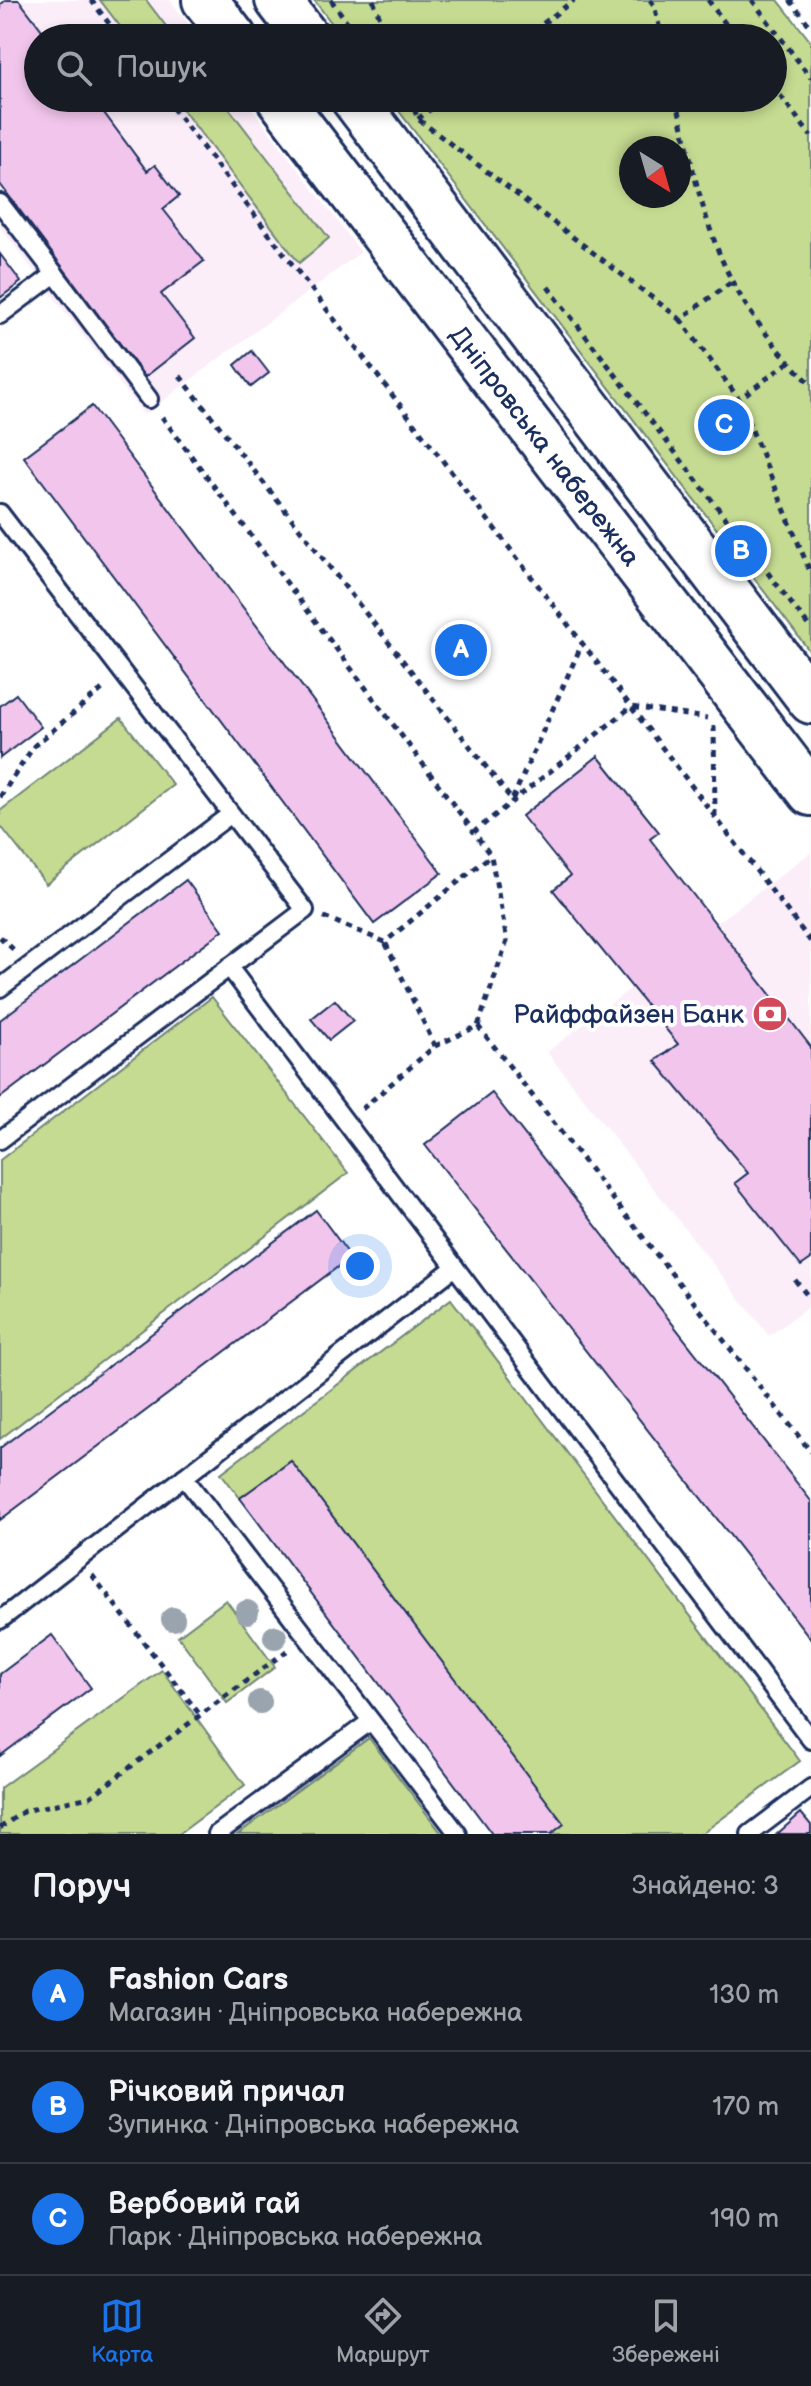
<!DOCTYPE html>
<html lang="uk">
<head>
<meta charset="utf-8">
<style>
	body { margin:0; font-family:"Balsamiq Sans",sans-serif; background:#20242c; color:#f1f3f6 }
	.compass { position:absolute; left:619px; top:136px; width:72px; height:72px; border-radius:50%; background:#171b24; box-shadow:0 4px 12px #0003; rotate:143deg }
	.you { position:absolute; left:360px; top:1266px; width:28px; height:28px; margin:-20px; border:6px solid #fff; border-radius:50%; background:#1a73e8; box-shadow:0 0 0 12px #1a73e833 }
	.badge { display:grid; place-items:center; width:52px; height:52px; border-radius:50%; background:#1a73e8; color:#fff; font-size:26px; font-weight:700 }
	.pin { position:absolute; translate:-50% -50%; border:4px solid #fff; box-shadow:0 2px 8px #0006 }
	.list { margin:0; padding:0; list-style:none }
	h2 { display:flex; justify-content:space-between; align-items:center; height:104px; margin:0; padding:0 32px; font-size:34px }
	h2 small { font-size:26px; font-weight:400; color:#9ea1a6 }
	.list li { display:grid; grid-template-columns:52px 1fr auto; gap:24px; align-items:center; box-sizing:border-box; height:112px; padding:0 32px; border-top:2px solid #363941 }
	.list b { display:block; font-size:30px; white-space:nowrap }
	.list p { margin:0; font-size:26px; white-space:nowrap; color:#9ea1a6 }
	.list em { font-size:26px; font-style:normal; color:#9ea1a6 }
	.icon { flex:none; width:44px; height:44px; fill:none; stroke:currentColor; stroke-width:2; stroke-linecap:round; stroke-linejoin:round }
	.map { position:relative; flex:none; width:811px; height:1834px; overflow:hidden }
	.search { position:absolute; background:#171b24; box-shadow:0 4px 12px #0003; left:24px; right:24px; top:24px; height:88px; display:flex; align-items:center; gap:20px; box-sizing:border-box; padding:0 28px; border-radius:44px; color:#9ea1a6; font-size:30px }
	.sheet { height:440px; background:#171b24 }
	nav { display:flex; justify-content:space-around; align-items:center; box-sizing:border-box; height:112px; border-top:2px solid #363941; background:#171b24; font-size:22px; color:#9ea1a6 }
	nav a { display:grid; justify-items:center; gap:4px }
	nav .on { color:#1a73e8 }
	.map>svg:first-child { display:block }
</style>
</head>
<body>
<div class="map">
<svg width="811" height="1834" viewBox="0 0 811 1834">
	<rect width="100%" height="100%" fill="#fff"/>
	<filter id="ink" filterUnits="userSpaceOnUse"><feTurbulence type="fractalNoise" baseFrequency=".0125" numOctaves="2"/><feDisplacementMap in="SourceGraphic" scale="16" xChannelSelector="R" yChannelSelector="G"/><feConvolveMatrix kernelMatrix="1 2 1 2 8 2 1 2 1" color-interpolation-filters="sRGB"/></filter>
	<g filter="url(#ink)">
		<g fill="#fbeef9">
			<path d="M6,0H170L199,38H38V98H244L361,252L144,415L0,227V4Z"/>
			<path d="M811,852V1305L769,1336L547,1052Z"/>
		</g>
		<g fill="#c5db91" stroke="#708578" stroke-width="2" fill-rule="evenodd">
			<path d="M100,0H146L175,38H129Z"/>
			<path d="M314,0H778L811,42V653L389,98H773V38H343ZM631,148H679V196H631Z"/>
			<path d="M174,98H221L329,238L299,263Z"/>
			<path d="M121,718L173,785L46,884L0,825V811Z"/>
			<path d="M212,997L348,1173L0,1439V1160Z"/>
			<path d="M451,1299L800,1761L701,1834H551L563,1824L291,1461L240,1498L221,1473Z"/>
			<path d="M226,1600L275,1667L227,1703L178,1636Z"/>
			<path d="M162,1670L245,1785L179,1834H0V1788Z"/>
			<path d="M369,1738L442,1834H238Z"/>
		</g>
		<g fill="#f2c6ec" stroke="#1b2f5e" stroke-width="2">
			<path d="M6,0H19L48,38H38V98H93L147,171L155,165L179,196L163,209L204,261L161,294L195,338L145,377L0,184V5Z"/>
			<path d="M0,254L21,282L0,298Z"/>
			<path d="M252,351L269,373L251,387L235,365Z"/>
			<path d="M92,406L442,873L374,924L24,457Z"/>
			<path d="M467,633L483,656L464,670L447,647Z"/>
			<path d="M16,694L41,727L0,758V706Z"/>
			<path d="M598,756L659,832L650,839L811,1047V1259L801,1266L735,1183L748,1173L655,1061L678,1044L553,890L570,876L522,816Z"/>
			<path d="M186,880L223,930L0,1098V1020Z"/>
			<path d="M335,1000L353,1021L329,1040L311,1019Z"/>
			<path d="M492,1093L811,1501V1639L425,1145Z"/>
			<path d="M316,1210L351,1257L0,1520V1448Z"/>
			<path d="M291,1461L564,1824L551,1834H492L240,1498Z"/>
			<path d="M52,1635L91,1688L0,1756V1674Z"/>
			<path d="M801,1813L811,1825V1834H777Z"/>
		</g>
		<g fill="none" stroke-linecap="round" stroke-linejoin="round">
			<defs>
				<g id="service">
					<path d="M0,203L55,274"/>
					<path d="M0,315L55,274L149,399"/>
					<path d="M0,513L305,910L0,1140"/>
					<path d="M229,967L811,1740"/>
					<path d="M0,988L231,814"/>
					<path d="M184,1477L458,1834"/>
					<path d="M0,1620L455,1267"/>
					<path d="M217,1834L371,1721"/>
					<path d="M750,1834L811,1788"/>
				</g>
				<g id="secondary">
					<path d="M205,0L234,38"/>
					<path d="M278,0L307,38"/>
					<path id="s1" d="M279,98L811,793"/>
					<path d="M353,98L811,701"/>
				</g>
			</defs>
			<use href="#service" stroke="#1b2f5e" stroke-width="22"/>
			<use href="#secondary" stroke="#1b2f5e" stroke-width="50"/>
			<g stroke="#1b2f5e" stroke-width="5" stroke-dasharray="6 6" stroke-linecap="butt">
				<path d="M91,0L120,38"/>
				<path d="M331,0L359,38"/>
				<path d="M373,0L388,38"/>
				<path d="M650,0L654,5L662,38"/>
				<path d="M708,0L736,38"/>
				<path d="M752,0L811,78"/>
				<path d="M790,0L811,27"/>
				<path d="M524,38L574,0"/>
				<path d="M773,86L811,136"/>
				<path d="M165,98L811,942"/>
				<path d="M410,98L418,119L680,319L732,282"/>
				<path d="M676,98C691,160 703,225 732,281C752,319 781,355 811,384"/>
				<path d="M418,119L445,98"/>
				<path d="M548,287L811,629"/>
				<path d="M680,319L739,399"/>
				<path d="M789,362L739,399L811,574"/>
				<path d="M180,376L512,800L582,644"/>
				<path d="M162,417L474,832"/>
				<path d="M714,726L715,816"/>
				<path d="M0,797L34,746L106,686"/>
				<path d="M324,917L385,942L490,856"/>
				<path d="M0,937L15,951"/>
				<path d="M478,1026L811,1452"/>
				<path d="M435,1046L478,1026L507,941L491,856L474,832L631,707L707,718"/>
				<path d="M362,1109L435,1046L385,942"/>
				<path d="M795,1280L811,1300"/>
				<path d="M92,1575L201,1716"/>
				<path d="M0,1828L24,1811L90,1797L288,1650"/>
			</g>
			<use href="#service" stroke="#fff" stroke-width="16"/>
			<use href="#secondary" stroke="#fff" stroke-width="44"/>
		</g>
		<g fill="#99a4ae">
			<circle cx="247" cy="1612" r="12"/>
			<circle cx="173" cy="1619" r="12"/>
			<circle cx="275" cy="1637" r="12"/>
			<circle cx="260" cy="1702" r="12"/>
		</g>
	</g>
	<defs>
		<symbol id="bank-disc" viewBox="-11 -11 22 22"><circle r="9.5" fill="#d1495b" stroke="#fff"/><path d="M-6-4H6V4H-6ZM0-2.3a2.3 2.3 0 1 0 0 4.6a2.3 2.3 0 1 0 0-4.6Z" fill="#fff"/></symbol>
	</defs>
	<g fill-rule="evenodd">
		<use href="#bank-disc" x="750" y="994" width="40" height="40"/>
	</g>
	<g text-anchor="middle" stroke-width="8" stroke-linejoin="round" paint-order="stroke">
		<g font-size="26" fill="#1b2f5e" stroke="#fff">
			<text dy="9" stroke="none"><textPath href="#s1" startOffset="438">Дніпровська набережна</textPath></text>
		</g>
		<g font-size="26" fill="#1b2f5e" stroke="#fff" text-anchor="end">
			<text x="744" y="1023">Райффайзен Банк</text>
		</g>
	</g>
</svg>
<svg class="compass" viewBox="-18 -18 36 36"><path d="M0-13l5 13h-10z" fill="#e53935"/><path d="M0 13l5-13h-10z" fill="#9ea1a6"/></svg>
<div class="you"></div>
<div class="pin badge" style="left:461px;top:650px">A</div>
<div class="pin badge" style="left:741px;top:551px">B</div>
<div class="pin badge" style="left:724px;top:425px">C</div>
<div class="search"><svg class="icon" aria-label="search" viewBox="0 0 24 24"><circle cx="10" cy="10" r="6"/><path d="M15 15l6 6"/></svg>Пошук</div>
</div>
<section class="sheet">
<h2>Поруч<small>Знайдено: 3</small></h2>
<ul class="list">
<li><span class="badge">A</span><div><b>Fashion Cars</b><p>Магазин · Дніпровська набережна</p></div><em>130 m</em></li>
<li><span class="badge">B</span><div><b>Річковий причал</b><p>Зупинка · Дніпровська набережна</p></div><em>170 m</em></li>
<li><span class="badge">C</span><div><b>Вербовий гай</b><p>Парк · Дніпровська набережна</p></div><em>190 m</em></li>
</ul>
</section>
<nav>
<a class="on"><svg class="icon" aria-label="map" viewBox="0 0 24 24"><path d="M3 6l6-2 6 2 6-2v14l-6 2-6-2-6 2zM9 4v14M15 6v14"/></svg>Карта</a>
<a><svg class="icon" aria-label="directions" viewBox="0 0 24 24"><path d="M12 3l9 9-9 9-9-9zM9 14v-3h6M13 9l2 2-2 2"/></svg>Маршрут</a>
<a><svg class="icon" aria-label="saved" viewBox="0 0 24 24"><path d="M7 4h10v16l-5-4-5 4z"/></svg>Збережені</a>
</nav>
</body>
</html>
